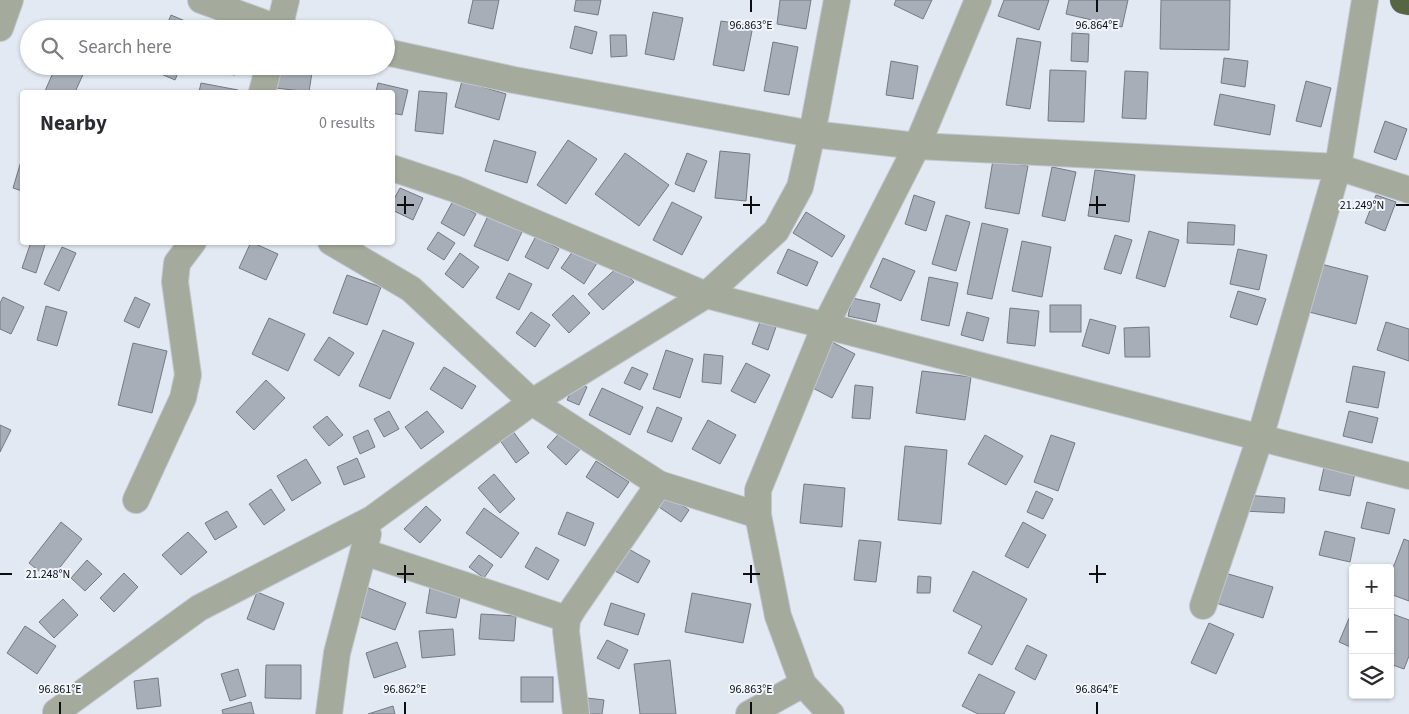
<!DOCTYPE html>
<html lang="en">
<head>
<meta charset="utf-8">
<style>
	body { margin:0; font-family:"Source Sans 3",sans-serif; background:#f7f7f7; color:#2b2b33 }
	.controls { position:absolute; right:15px; bottom:15px; display:grid; overflow:hidden; border-radius:5px; box-shadow:0 1px 4px #0004 }
	.controls button { width:45px; height:45px; display:grid; place-items:center; padding:0; border:0; border-bottom:1px solid #e1e1e2; background:#fff; color:#2b2b33; font:25px sans-serif }
	.list { margin:0; padding:0; list-style:none }
	h2 { display:flex; justify-content:space-between; align-items:center; height:65px; margin:0; padding:0 20px; font-size:21px }
	h2 small { font-size:16px; font-weight:400; color:#7c7c81 }
	.icon { flex:none; width:28px; height:28px; fill:none; stroke:currentColor; stroke-width:2; stroke-linecap:round; stroke-linejoin:round }
	.map { position:relative; flex:none; width:1409px; height:714px; overflow:hidden }
	.search { position:absolute; background:#fff; box-shadow:0 1px 4px #0004; left:20px; top:20px; width:375px; height:55px; display:flex; align-items:center; gap:12px; box-sizing:border-box; padding:0 18px; border-radius:28px; color:#7c7c81; font-size:19px }
	.panel { position:absolute; background:#fff; box-shadow:0 1px 4px #0004; left:20px; top:90px; width:375px; height:155px; border-radius:5px }
	.map>svg:first-child { display:block }
</style>
</head>
<body>
<div class="map">
<svg width="1409" height="714" viewBox="0 0 1409 714">
	<rect width="100%" height="100%" fill="#e3e9f3"/>
	<g fill="#a8aeb8" stroke="#747a83">
		<path d="M473,0H499L493,29L468,23Z"/>
		<path d="M576,0H601L598,15L574,11Z"/>
		<path d="M780,0H811L806,29L777,24Z"/>
		<path d="M896,0H932L923,19L894,5Z"/>
		<path d="M1004,0H1049L1039,30L998,16Z"/>
		<path d="M1069,0H1128L1122,27L1066,14Z"/>
		<path d="M1161,0H1230L1229,50L1160,49Z"/>
		<path d="M653,12L683,18L674,60L645,54Z"/>
		<path d="M171,15L199,27L198,29H165Z"/>
		<path d="M721,21L753,26L744,71L713,65Z"/>
		<path d="M575,26L597,32L592,54L570,48Z"/>
		<path d="M1072,33L1089,34L1088,62L1071,61Z"/>
		<path d="M610,35H626L627,56L611,57Z"/>
		<path d="M1017,38L1041,42L1030,109L1006,105Z"/>
		<path d="M773,42L798,47L789,95L764,91Z"/>
		<path d="M1224,58L1248,61L1245,87L1221,83Z"/>
		<path d="M891,61L918,66L913,99L886,95Z"/>
		<path d="M56,66H80L86,68L75,92H50L45,91Z"/>
		<path d="M148,66H181L175,80L147,68Z"/>
		<path d="M205,66H236L235,75L204,71Z"/>
		<path d="M280,66H313L309,92L276,88Z"/>
		<path d="M1050,70L1086,71L1084,122L1048,121Z"/>
		<path d="M1125,71L1148,72L1146,119L1122,118Z"/>
		<path d="M462,81L506,94L499,120L455,107Z"/>
		<path d="M1306,81L1331,88L1321,127L1296,121Z"/>
		<path d="M201,83L238,90V92H199Z"/>
		<path d="M378,83L408,90L402,115L392,113V92H376Z"/>
		<path d="M419,91L447,93L443,134L415,131Z"/>
		<path d="M1220,94L1275,105L1270,135L1214,125Z"/>
		<path d="M1385,121L1407,129L1396,160L1374,152Z"/>
		<path d="M494,140L536,152L527,183L485,171Z"/>
		<path d="M568,140L597,159L566,204L537,185Z"/>
		<path d="M720,151L750,154L746,201L715,198Z"/>
		<path d="M625,153L669,185L639,226L595,194Z"/>
		<path d="M687,153L707,161L694,192L675,184Z"/>
		<path d="M22,158V191L13,188Z"/>
		<path d="M993,160L1028,166L1019,214L985,208Z"/>
		<path d="M1052,167L1076,172L1065,221L1042,216Z"/>
		<path d="M1095,170L1135,175L1129,222L1088,216Z"/>
		<path d="M400,188L423,198L413,220L392,210V203Z"/>
		<path d="M914,195L935,202L926,231L905,224Z"/>
		<path d="M1376,195L1396,202L1385,231L1365,223Z"/>
		<path d="M453,201L476,214L464,236L441,223Z"/>
		<path d="M672,202L702,217L682,255L653,240Z"/>
		<path d="M806,212L845,236L832,257L793,233Z"/>
		<path d="M946,215L970,222L956,271L932,264Z"/>
		<path d="M488,216L522,232L508,261L474,246Z"/>
		<path d="M1188,222L1235,225L1234,245L1187,243Z"/>
		<path d="M982,223L1008,229L992,299L967,294Z"/>
		<path d="M1149,231L1179,240L1165,287L1136,278Z"/>
		<path d="M438,232L455,243L444,260L427,249Z"/>
		<path d="M1115,235L1132,240L1121,274L1104,269Z"/>
		<path d="M536,236L559,249L548,269L525,257Z"/>
		<path d="M1022,241L1051,247L1042,297L1012,291Z"/>
		<path d="M31,242H46L36,273L22,268Z"/>
		<path d="M251,242L278,254L266,280L239,268Z"/>
		<path d="M62,247L76,253L59,291L44,284Z"/>
		<path d="M575,248L597,263L584,284L561,268Z"/>
		<path d="M788,249L818,262L807,286L777,273Z"/>
		<path d="M1238,249L1267,255L1259,290L1230,284Z"/>
		<path d="M460,253L479,267L463,288L445,274Z"/>
		<path d="M883,258L915,271L901,301L870,287Z"/>
		<path d="M1321,264L1368,276L1356,324L1309,312Z"/>
		<path d="M619,266L634,282L603,310L588,294Z"/>
		<path d="M509,273L532,284L519,310L496,298Z"/>
		<path d="M347,275L381,287L367,325L333,313Z"/>
		<path d="M929,277L958,283L949,326L921,320Z"/>
		<path d="M1238,291L1266,299L1257,325L1230,317Z"/>
		<path d="M573,295L590,313L569,333L552,315Z"/>
		<path d="M3,297L24,307L11,334L0,329V303Z"/>
		<path d="M135,297L150,304L139,328L124,321Z"/>
		<path d="M852,298L880,304L876,322L848,316Z"/>
		<rect x="1050" y="305" width="31" height="27"/>
		<path d="M46,306L67,312L57,346L37,340Z"/>
		<path d="M1010,308L1039,311L1035,346L1007,343Z"/>
		<path d="M531,312L550,325L535,347L516,333Z"/>
		<path d="M967,312L989,318L983,341L961,335Z"/>
		<path d="M269,318L305,334L288,371L252,354Z"/>
		<path d="M761,319L777,324L768,350L752,344Z"/>
		<path d="M1090,319L1116,326L1109,354L1082,346Z"/>
		<path d="M1386,322L1409,329V361L1377,350Z"/>
		<path d="M1149,327L1150,357H1125L1124,328Z"/>
		<path d="M383,330L414,343L390,399L359,386Z"/>
		<path d="M329,337L354,353L339,376L314,360Z"/>
		<path d="M832,342L855,354L832,398L809,386Z"/>
		<path d="M133,343L167,351L152,413L118,405Z"/>
		<path d="M666,350L693,359L680,398L653,389Z"/>
		<path d="M704,354L723,356L721,384L702,382Z"/>
		<path d="M746,363L770,375L755,403L731,391Z"/>
		<path d="M1353,366L1385,372L1378,408L1346,402Z"/>
		<path d="M444,367L476,386L462,409L430,389Z"/>
		<path d="M632,367L648,374L640,390L624,383Z"/>
		<path d="M922,371L971,377L965,420L916,413Z"/>
		<path d="M266,380L285,398L254,430L236,412Z"/>
		<path d="M576,381L587,387L579,405L567,400Z"/>
		<path d="M855,385L873,387L870,419L852,418Z"/>
		<path d="M602,388L643,407L630,435L589,415Z"/>
		<path d="M657,407L682,418L672,442L647,432Z"/>
		<path d="M389,411L399,429L384,437L374,419Z"/>
		<path d="M427,411L444,432L421,449L405,427Z"/>
		<path d="M1349,411L1378,418L1372,443L1343,436Z"/>
		<path d="M327,416L343,435L329,446L313,427Z"/>
		<path d="M708,420L736,435L720,464L692,449Z"/>
		<path d="M0,425L11,430L0,452Z"/>
		<path d="M564,428L583,446L566,465L547,447Z"/>
		<path d="M368,430L375,447L360,454L353,437Z"/>
		<path d="M512,430L529,453L516,463L499,439Z"/>
		<path d="M985,435L1023,456L1006,485L968,464Z"/>
		<path d="M1051,435L1075,443L1058,491L1034,482Z"/>
		<path d="M905,446L947,450L941,524L898,520Z"/>
		<path d="M357,458L365,477L344,485L337,467Z"/>
		<path d="M306,459L321,483L292,501L277,476Z"/>
		<path d="M596,461L629,482L618,498L586,477Z"/>
		<path d="M1325,463L1356,468L1350,496L1319,490Z"/>
		<path d="M494,474L515,499L500,513L478,488Z"/>
		<path d="M804,484L845,488L842,527L800,523Z"/>
		<path d="M271,489L285,510L264,525L249,504Z"/>
		<path d="M1036,491L1053,499L1043,519L1027,512Z"/>
		<path d="M667,495L689,510L681,522L659,507Z"/>
		<path d="M1244,495L1285,498L1284,513L1243,511Z"/>
		<path d="M1367,502L1395,509L1389,534L1361,528Z"/>
		<path d="M426,506L441,520L420,543L404,529Z"/>
		<path d="M484,508L519,533L501,558L466,533Z"/>
		<path d="M227,511L237,527L215,540L205,523Z"/>
		<path d="M567,512L594,523L585,546L558,534Z"/>
		<path d="M61,522L82,539L50,580L29,563Z"/>
		<path d="M1023,522L1046,535L1028,568L1005,556Z"/>
		<path d="M1325,531L1355,538L1350,562L1319,555Z"/>
		<path d="M188,532L207,552L181,575L162,555Z"/>
		<path d="M1404,539L1409,541V601L1390,594V576Z"/>
		<path d="M859,540L881,542L876,582L854,580Z"/>
		<path d="M536,547L559,560L548,580L525,567Z"/>
		<path d="M625,547L650,561L638,583L613,570Z"/>
		<path d="M479,555L493,565L484,578L469,567Z"/>
		<path d="M87,560L102,574L85,591L71,578Z"/>
		<path d="M973,571L1027,599L992,665L968,653L982,626L953,611Z"/>
		<path d="M124,573L138,587L114,612L100,598Z"/>
		<path d="M1225,573L1273,587L1263,618L1216,603Z"/>
		<path d="M918,576L931,577L930,593H917Z"/>
		<path d="M431,582L462,588L456,618L426,613Z"/>
		<path d="M366,587L406,603L395,630L355,615Z"/>
		<path d="M257,592L284,603L274,630L247,619Z"/>
		<path d="M692,593L751,604L743,643L685,632Z"/>
		<path d="M63,599L78,615L54,638L39,622Z"/>
		<path d="M611,603L645,614L638,635L604,625Z"/>
		<path d="M1353,609V648L1339,642Z"/>
		<path d="M1390,613L1409,620V656L1404,669L1390,664Z"/>
		<path d="M481,614L516,616L514,641L479,639Z"/>
		<path d="M1209,623L1234,634L1216,674L1191,663Z"/>
		<path d="M25,626L56,646L37,674L7,653Z"/>
		<path d="M453,629L455,655L422,658L419,631Z"/>
		<path d="M607,640L628,650L619,669L597,658Z"/>
		<path d="M397,642L406,667L374,678L366,653Z"/>
		<path d="M1027,645L1047,655L1035,680L1015,669Z"/>
		<path d="M670,660L676,714H640L634,664Z"/>
		<path d="M266,665H301V699L265,698Z"/>
		<path d="M238,669L246,696L230,701L221,674Z"/>
		<path d="M979,674L1015,692L1004,714H978L962,706Z"/>
		<rect x="521" y="677" width="32" height="25"/>
		<path d="M158,678L161,706L137,709L134,681Z"/>
		<path d="M587,698L604,700L602,714H585Z"/>
		<path d="M251,702L254,714H223L222,710Z"/>
		<path d="M393,706L395,714H368Z"/>
	</g>
	<g fill="none" stroke-linecap="round" stroke-linejoin="round">
		<defs>
			<g id="minor">
				<path d="M201,0L280,29"/>
				<path d="M0,28L10,0"/>
				<path d="M279,29L286,0"/>
				<path d="M386,52L514,80L812,134L917,146L1338,167L1409,190"/>
				<path d="M262,92L269,66"/>
				<path d="M392,168L455,189L706,295L1409,476"/>
				<path d="M331,242L411,289L532,402L659,484L758,515"/>
				<path d="M136,500L183,398L188,375L175,282L177,263L193,242"/>
				<path d="M364,552L567,619"/>
				<path d="M1203,606L1260,438L1338,167L1365,0"/>
				<path d="M56,712L199,608L372,519L532,402L706,295L776,231L800,187L812,134L837,0"/>
				<path d="M329,714L337,653L368,534"/>
				<path d="M576,714L566,631L567,619L573,609L659,484"/>
				<path d="M749,714L803,684"/>
				<path d="M831,714L803,684L778,616L758,515V490L825,326L917,146L978,0"/>
			</g>
			<path id="highway" d="M1404,0L1409,1"/>
		</defs>
		<use href="#minor" stroke="#c1c6cf" stroke-width="28"/>
		<use href="#highway" stroke="#c1c6cf" stroke-width="29"/>
		<use href="#minor" stroke="#a4ab9c" stroke-width="26"/>
		<use href="#highway" stroke="#566645" stroke-width="28"/>
	</g>
	<path fill="none" stroke="#0c0e11" stroke-width="2" d="M751,0V12M1097,0V12M405,196V214M751,196V214M1097,196V214M397,205H414M743,205H760M1089,205H1106M1396,205H1409M405,565V583M751,565V583M1097,565V583M0,574H12M397,574H414M743,574H760M1089,574H1106M60,702V714M405,702V714M751,702V714M1097,702V714"/>
	<g font-size="12" text-anchor="middle" fill="#0c0e11" stroke="#f1f6fe" stroke-width="4" stroke-linejoin="round" paint-order="stroke">
		<text x="751" y="29">96.863°E</text>
		<text x="1097" y="29">96.864°E</text>
		<text x="1362" y="209">21.249°N</text>
		<text x="48" y="578">21.248°N</text>
		<text x="60" y="693">96.861°E</text>
		<text x="405" y="693">96.862°E</text>
		<text x="751" y="693">96.863°E</text>
		<text x="1097" y="693">96.864°E</text>
	</g>
</svg>
<div class="controls">
<button>+</button>
<button>−</button>
<button><svg class="icon" aria-label="layers" viewBox="0 0 24 24"><path d="M12 4l9 5-9 5-9-5zM3 14l9 5 9-5"/></svg></button>
</div>
<div class="search"><svg class="icon" aria-label="search" viewBox="0 0 24 24"><circle cx="10" cy="10" r="6"/><path d="M15 15l6 6"/></svg>Search here</div>
<section class="panel">
<h2>Nearby<small>0 results</small></h2>
<ul class="list">
</ul>
</section>
</div>
</body>
</html>
